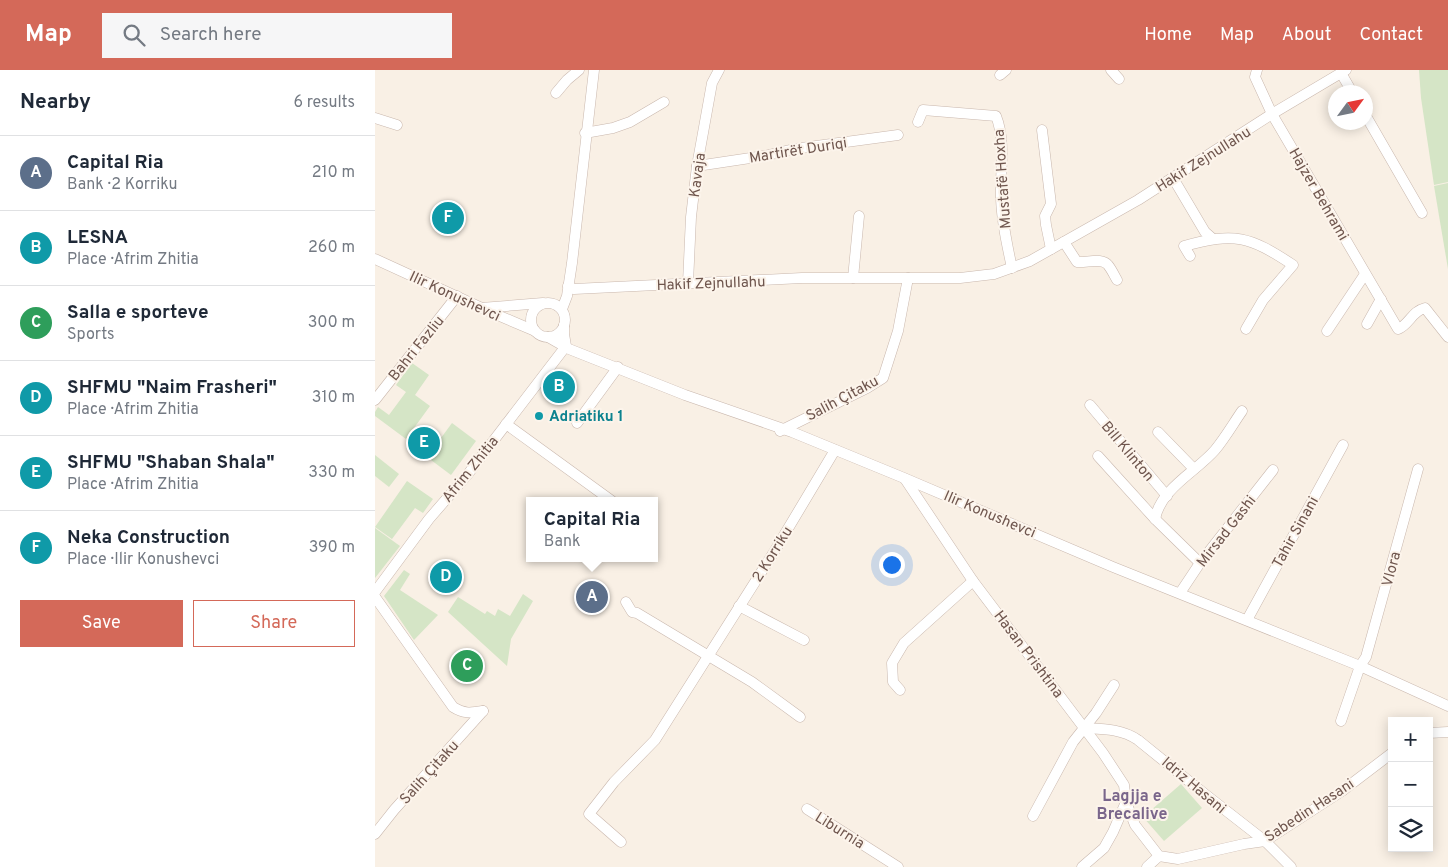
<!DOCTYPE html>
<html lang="en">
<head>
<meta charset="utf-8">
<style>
	body { margin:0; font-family:Overpass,sans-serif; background:#f6f6f7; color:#1f2937 }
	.controls { position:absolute; right:15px; bottom:15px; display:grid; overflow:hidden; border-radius:0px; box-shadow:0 2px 12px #0003 }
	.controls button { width:45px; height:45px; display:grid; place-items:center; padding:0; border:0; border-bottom:1px solid #e0e1e3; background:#fff; color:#1f2937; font:25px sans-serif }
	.compass { position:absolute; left:953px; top:15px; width:45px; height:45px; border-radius:50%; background:#fff; box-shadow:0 2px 12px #0003; rotate:57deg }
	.you { position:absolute; left:516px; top:494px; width:18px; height:18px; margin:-12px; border:4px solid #fff; border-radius:50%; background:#1a73e8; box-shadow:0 0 0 8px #1a73e833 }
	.badge { display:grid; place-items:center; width:32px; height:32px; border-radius:50%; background:#d46959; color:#fff; font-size:16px; font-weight:700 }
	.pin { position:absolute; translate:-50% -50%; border:2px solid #fff; box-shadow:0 1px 5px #0006 }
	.popup { position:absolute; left:151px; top:427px; width:132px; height:65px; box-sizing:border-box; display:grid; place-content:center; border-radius:0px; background:#fff; filter:drop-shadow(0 1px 4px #0005); font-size:16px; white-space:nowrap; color:#747a83 }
	.popup b { font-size:19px; color:#1f2937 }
	.popup::after { content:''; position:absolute; left:50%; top:100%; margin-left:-10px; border:10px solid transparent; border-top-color:#fff }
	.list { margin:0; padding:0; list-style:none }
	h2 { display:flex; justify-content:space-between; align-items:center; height:65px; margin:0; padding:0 20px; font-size:21px }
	h2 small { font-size:16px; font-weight:400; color:#747a83 }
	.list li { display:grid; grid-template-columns:32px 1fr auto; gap:15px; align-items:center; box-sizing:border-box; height:75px; padding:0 20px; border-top:1px solid #e0e1e3 }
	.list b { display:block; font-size:19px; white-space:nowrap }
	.list p { margin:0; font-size:16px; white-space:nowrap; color:#747a83 }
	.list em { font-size:16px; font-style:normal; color:#747a83 }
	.actions { display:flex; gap:10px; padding:15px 20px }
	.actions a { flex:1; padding:11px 0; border:1px solid #d46959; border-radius:0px; text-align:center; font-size:18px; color:#d46959 }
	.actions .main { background:#d46959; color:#fff }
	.icon { flex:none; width:28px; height:28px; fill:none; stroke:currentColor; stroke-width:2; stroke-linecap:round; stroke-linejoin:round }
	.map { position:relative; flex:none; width:1073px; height:797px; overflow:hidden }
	header { display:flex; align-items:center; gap:30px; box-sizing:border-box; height:70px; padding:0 25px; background:#d46959; color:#fff }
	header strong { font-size:24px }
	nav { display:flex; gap:28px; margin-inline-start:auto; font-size:18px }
	.search { width:350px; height:45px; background:#f6f6f7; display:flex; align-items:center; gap:12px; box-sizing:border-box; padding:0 18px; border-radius:0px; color:#747a83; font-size:19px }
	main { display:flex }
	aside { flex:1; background:#fff }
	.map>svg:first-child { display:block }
</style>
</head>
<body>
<header>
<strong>Map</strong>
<div class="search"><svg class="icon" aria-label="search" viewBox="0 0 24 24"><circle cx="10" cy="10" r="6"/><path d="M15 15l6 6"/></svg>Search here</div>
<nav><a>Home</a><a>Map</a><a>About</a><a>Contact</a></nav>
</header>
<main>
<aside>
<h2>Nearby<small>6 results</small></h2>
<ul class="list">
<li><span class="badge" style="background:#5c6f8a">A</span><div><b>Capital Ria</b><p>Bank · 2 Korriku</p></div><em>210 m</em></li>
<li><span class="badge" style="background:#0f9aa8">B</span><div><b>LESNA</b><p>Place · Afrim Zhitia</p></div><em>260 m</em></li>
<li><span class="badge" style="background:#2e9e5b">C</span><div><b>Salla e sporteve</b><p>Sports</p></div><em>300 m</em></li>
<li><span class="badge" style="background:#0f9aa8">D</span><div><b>SHFMU &quot;Naim Frasheri&quot;</b><p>Place · Afrim Zhitia</p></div><em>310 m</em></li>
<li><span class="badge" style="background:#0f9aa8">E</span><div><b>SHFMU &quot;Shaban Shala&quot;</b><p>Place · Afrim Zhitia</p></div><em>330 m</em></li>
<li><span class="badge" style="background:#0f9aa8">F</span><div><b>Neka Construction</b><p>Place · Ilir Konushevci</p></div><em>390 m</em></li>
</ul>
<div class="actions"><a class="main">Save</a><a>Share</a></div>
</aside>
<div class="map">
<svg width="1073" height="797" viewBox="0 0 1073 797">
	<rect width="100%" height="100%" fill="#f9f0e5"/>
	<g fill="#d5e5c6">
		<path d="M1044,0H1073V112L1059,115L1046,28Z"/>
		<path d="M1073,113V199L1059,116Z"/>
		<path d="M37,293L54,305L40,325L55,336L31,369L0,346V342L3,337L14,345L31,322L21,315Z"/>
		<path d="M77,353L101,371L76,405L52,387Z"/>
		<path d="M0,385L24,404L14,417L0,406Z"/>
		<path d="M32,411L58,429L48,443L40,438L17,469L0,457Z"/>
		<path d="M0,458L25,476L0,508Z"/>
		<path d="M29,500L35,504L25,520L63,545L39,570L9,526Z"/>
		<path d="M148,524L158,531L136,569L132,596L73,542L83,527L110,544L112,541L120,546L123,539L135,546Z"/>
		<path d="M806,714L827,738L789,771L768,747Z"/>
	</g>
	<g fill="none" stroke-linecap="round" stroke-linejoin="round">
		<defs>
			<g id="minor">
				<path d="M736,0L744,9"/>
				<path d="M882,0L880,7L897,44L1023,259C1034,255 1037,241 1050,238L1073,267"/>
				<path d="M966,3L977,22"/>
				<path d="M625,5L631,0"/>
				<path d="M181,23L192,10L204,0"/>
				<path d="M991,46L1047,143"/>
				<path d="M0,48L22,55"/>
				<path d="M543,52L548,40L621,46C631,71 625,102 626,128C627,152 632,175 637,198"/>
				<path d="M667,60L676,134L670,146L671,155L676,179"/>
				<path d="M210,63L238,58L255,52L289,32"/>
				<path d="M322,96L389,86L419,79L523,65"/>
				<path d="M798,108L830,162L838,169"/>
				<path d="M689,172L702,192C712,193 727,187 733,195C737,200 739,205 742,210"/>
				<path d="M815,186L809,176C860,162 874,166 918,195L888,230L871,259"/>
				<path d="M0,189L120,244L160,261"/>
				<path d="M478,208L484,146"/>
				<path d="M313,213L316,147L322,96L337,13L344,0"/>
				<path d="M193,216L199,219L427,208H585L619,204L655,191L763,130L897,44L971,0"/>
				<circle cx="173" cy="250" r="17"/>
				<path d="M106,238L168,233"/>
				<path d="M187,239L192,226L197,193L219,0"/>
				<path d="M992,254L1006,229"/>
				<path d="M952,261L990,204"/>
				<path d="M173,267L194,279L310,325L417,362L529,408L738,497L985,596L1073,636"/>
				<path d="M0,330L82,226"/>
				<path d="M715,335L792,426"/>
				<path d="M202,353L243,297"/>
				<path d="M131,354L237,431"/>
				<path d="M405,361L492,318L508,308L523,261L533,208"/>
				<path d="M783,362L819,399"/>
				<path d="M723,386L780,449L825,493"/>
				<path d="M530,409L598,511L728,683L749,715L751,732L738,762L729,778L707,797"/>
				<path d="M780,449C786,418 821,402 840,380C850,368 858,354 867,341"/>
				<path d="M0,522L54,449L93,404L191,276L189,264V255"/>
				<path d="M805,523L825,493L898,400"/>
				<path d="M0,527L78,637C89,644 96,643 108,641"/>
				<path d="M251,532L257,542L262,543L377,612L425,647"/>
				<path d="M364,536L429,570"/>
				<path d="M872,550L968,375"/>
				<path d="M525,620L518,612L517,593L529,573L598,511"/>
				<path d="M966,651L985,596L991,587L1043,399"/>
				<path d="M710,658C729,659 747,659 763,670L831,725L890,771L916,797"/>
				<path d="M1054,663L1073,662"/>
				<path d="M751,732L760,755L784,786L803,789L869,774L890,771L967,721L1017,683"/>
				<path d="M432,739L523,797"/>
				<path d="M658,746L698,672L721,643L739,615"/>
				<path d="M0,764L19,740L108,641"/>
				<path d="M246,772L214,744L239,712L280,670L399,482L460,380"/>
				<path d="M772,797L784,786"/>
			</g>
		</defs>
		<use href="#minor" stroke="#c9b7ad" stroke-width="11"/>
		<use href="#minor" stroke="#fff" stroke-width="10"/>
	</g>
	<circle fill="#0f9aa8" stroke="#fcf4eb" stroke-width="2" cx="164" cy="346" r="5"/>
	<g text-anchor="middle" stroke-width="4" stroke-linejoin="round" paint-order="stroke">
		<g font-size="15" fill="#6f564e" stroke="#fcf4eb">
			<text transform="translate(423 80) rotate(-9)" y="5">Martirët Duriqi</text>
			<text transform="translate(828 89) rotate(-32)" y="5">Hakif Zejnullahu</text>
			<text transform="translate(322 105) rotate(-82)" y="5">Kavaja</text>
			<text transform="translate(627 109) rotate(-94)" y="5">Mustafë Hoxha</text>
			<text transform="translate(944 124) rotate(60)" y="5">Hajzer Behrami</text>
			<text transform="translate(336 213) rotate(-2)" y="5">Hakif Zejnullahu</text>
			<text transform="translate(80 226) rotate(25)" y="5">Ilir Konushevci</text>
			<text transform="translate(41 278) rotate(-51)" y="5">Bahri Fazliu</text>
			<text transform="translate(467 328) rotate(-28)" y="5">Salih Çitaku</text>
			<text transform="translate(753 381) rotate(50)" y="5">Bill Klinton</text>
			<text transform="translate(95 399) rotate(-51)" y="5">Afrim Zhitia</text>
			<text transform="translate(615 444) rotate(23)" y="5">Ilir Konushevci</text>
			<text transform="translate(851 461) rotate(-52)" y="5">Mirsad Gashi</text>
			<text transform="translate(920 462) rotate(-61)" y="5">Tahir Sinani</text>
			<text transform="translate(397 484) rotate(-58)" y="5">2 Korriku</text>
			<text transform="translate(1016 499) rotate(-75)" y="5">Vlora</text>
			<text transform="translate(654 584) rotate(53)" y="5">Hasan Prishtina</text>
			<text transform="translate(54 702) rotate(-48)" y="5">Salih Çitaku</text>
			<text transform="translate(819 715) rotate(40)" y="5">Idriz Hasani</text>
			<text transform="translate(934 740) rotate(-33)" y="5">Sabedin Hasani</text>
			<text transform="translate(465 760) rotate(32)" y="5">Liburnia</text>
		</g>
		<g font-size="15" font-weight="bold" fill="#0d838f" stroke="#fcf4eb" text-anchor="start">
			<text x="174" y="351">Adriatiku 1</text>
		</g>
		<g font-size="16" font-weight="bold" fill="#7a668b" stroke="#fcf4eb">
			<text x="757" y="731">Lagjja e<tspan x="757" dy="18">Brecalive</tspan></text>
		</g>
	</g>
</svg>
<div class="controls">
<button>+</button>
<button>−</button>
<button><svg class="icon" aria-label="layers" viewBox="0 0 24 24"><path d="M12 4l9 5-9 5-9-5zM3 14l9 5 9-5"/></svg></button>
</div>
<svg class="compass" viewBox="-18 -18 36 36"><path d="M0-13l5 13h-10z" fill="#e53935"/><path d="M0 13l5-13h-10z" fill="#747a83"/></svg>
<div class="you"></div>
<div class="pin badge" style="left:217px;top:527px;background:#5c6f8a">A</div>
<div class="popup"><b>Capital Ria</b>Bank</div>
<div class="pin badge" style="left:184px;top:317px;background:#0f9aa8">B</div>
<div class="pin badge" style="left:92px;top:596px;background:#2e9e5b">C</div>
<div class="pin badge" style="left:71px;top:507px;background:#0f9aa8">D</div>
<div class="pin badge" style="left:49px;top:373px;background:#0f9aa8">E</div>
<div class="pin badge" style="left:73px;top:148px;background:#0f9aa8">F</div>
</div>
</main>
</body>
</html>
